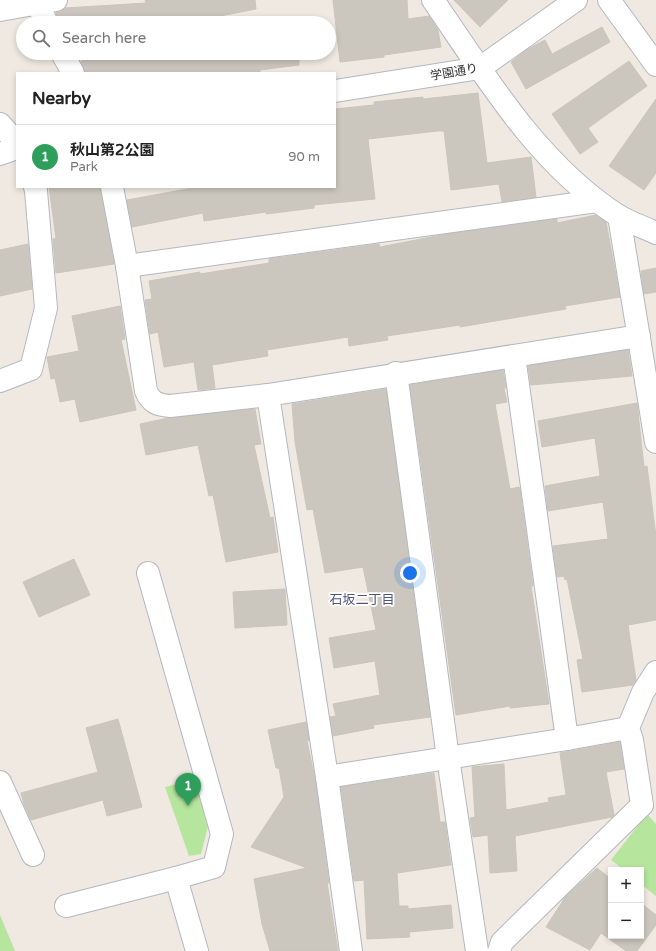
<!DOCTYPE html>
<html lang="en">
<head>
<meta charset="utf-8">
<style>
	body { margin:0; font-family:"Varela Round","Noto Sans JP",sans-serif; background:#f6f6f6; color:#222 }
	.controls { position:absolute; right:12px; bottom:12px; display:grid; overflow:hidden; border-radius:0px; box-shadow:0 2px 6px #0003 }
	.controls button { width:36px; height:36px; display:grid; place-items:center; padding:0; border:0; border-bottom:1px solid #e0e0e0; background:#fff; color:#222; font:20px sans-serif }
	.you { position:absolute; left:410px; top:573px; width:14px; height:14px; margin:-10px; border:3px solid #fff; border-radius:50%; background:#1a73e8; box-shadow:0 0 0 6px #1a73e833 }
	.badge { display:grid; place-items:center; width:26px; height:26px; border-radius:50%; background:#4264fb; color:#fff; font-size:13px; font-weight:700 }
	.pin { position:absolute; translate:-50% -33px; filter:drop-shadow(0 1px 2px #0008) }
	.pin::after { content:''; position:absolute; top:21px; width:14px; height:12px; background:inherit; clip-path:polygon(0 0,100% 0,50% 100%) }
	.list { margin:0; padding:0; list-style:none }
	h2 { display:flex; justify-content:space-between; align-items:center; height:52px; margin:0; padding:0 16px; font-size:17px }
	h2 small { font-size:13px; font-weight:400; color:#767676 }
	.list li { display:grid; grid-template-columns:26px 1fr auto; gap:12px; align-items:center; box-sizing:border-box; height:64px; padding:0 16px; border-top:1px solid #e0e0e0 }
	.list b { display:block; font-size:15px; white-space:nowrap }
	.list p { margin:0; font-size:13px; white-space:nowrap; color:#767676 }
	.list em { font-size:13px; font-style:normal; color:#767676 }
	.icon { flex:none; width:22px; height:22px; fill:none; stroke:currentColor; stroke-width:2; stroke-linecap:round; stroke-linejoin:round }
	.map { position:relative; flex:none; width:656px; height:951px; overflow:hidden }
	.search { position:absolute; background:#fff; box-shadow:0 2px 6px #0003; left:16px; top:16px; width:320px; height:44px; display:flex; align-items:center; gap:10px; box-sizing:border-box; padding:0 14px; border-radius:22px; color:#767676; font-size:15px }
	.panel { position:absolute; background:#fff; box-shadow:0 2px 6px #0003; left:16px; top:72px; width:320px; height:116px; border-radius:0px }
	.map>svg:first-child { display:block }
</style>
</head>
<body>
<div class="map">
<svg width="656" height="951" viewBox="0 0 656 951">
	<rect width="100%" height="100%" fill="#efe9e1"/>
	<g fill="#b6e59e">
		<path d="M196,779L208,826L201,854L189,856L165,787Z"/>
		<path d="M647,814L656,824V896L641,884V870H624L611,860Z"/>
		<path d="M0,915L15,951H0Z"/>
	</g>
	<g fill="#cbc7bf" stroke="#cbc5ba">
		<path d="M145,0H255L256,9L194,21V23H59L56,13L65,8L146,3Z"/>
		<path d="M333,0H407L408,19L429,16L438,30L441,47L384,55V57L340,62Z"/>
		<path d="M454,0H508L480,27Z"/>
		<path d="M602,27L610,42L526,89L511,62L526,50L545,40L552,54Z"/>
		<path d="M134,53H299V65L260,70V73H85L81,61Z"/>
		<path d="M629,61L647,86L588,128L598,142L580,154L552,114Z"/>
		<path d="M478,93L487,163L531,157L536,197L502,202L499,184L451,190L444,131H437L368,139L375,199L314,205V208L266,214V212L204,221L203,213L132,227L127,200L198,187H335V109L374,105V102L423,97V99Z"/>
		<path d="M656,99V173L644,190L609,166Z"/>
		<path d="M49,187H100L114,264L56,273L53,239L56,238Z"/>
		<path d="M596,215L606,222L620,297L565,306L566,309L460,327V325L387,336L388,340L349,346L348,337L267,350L268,356L212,365L215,388L198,390L194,362L164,367L158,332L150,334L145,300L152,299L149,281L200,272V274L269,263V259L379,244L380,247L447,234L557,219V223Z"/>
		<path d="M28,244L32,289L0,296V250Z"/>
		<path d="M656,268V292L644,294L641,271Z"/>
		<path d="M120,306L125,339L121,340L136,410L80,422L75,399L60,402L55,378L51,379L47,357L79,351L72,316Z"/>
		<path d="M628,350L632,376L531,385L528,366Z"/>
		<path d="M503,370L506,388H504L507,402L495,404L510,489L519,487L520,490L533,586H531L549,704L510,708V706L456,715L410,385Z"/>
		<path d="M386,389L430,717L373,725L374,728L333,736L330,717L336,716L333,704L380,695L375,661L334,668L329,638L376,630L363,567L325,573L313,509L307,510L295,442L292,404Z"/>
		<path d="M637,403L644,467L647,466L656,536V620L628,625L636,680L633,685L582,692L577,660L583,659L567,579L565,580L564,576L557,577L553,546L608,539L603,502L548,511L545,486L600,476L595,438L542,447L538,421Z"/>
		<path d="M255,409L261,444L254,445L270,518L273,517L278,552L226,562L213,495L209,496L198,445L146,455L140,424L168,418Z"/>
		<path d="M74,559L90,595L39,617L23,582Z"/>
		<path d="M285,589L287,625L235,628L233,592Z"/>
		<path d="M118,719L142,807L107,816L103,800L31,820L24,804L21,793L98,772L86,728Z"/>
		<path d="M306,722L309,740L307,741L315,779L329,883H327L338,951H270L262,924L254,879L307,868L251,847L284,797L279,768H276L268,730Z"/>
		<path d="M620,742L624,769L606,772L614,815L612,817L515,836L517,871L490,873L488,835L473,837L470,818L475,817L472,767L504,764L506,810L549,802L548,798L566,795L560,753Z"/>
		<path d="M434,773L440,822H445L451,865L397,873L399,906H408V909L451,905L453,928L409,932L410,937L367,939L364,880L354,881L341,787Z"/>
		<path d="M597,868L611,879V936H641V903L656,915V925L637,951H626L601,933L590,950L546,927L566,896Z"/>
	</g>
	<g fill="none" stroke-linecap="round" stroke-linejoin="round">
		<defs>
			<g id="street">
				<path d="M35,0L47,23"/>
				<path d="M433,0C486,77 537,163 617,215C629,222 643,227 656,233"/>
				<path d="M609,0L656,65"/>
				<path d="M0,10L56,0"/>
				<path d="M62,53L73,73"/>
				<path d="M335,91L480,68L576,0"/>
				<path d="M0,124L17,143"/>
				<path d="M0,154L17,148"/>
				<path d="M112,187L127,266L146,391C151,403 158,405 170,406L268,395L327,777L351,951"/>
				<path d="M619,216L656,442"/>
				<path d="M127,266L597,201"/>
				<path d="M514,356L567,739"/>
				<path d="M396,373L448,758L477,951"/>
				<path d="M0,381L31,369L46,308L36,191L35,187"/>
				<path d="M268,395L639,336"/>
				<path d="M148,573L222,834L214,867L176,878L197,951"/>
				<path d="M327,777L567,739L628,728"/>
				<path d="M0,782L33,855"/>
				<path d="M66,906L176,878"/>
				<path d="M499,951L502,942L642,805L632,740L628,728L643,692L656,672"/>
			</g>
		</defs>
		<use href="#street" stroke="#b4b7c1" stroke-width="24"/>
		<use href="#street" stroke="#fff" stroke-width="22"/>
	</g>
	<g text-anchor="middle" stroke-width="3.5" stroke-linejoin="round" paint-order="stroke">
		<g font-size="12" fill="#2e2e2e" stroke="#fff">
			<text transform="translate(454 72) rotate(-10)" y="4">学園通り</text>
		</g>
		<g font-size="13" fill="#4d5680" stroke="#fff">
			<text x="362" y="604">石坂二丁目</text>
		</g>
	</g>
</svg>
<div class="controls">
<button>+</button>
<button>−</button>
</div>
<div class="you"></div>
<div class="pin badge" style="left:188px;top:806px;background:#2e9e5b">1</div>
<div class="search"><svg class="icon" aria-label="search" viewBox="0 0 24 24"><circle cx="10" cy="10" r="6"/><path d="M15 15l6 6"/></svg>Search here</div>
<section class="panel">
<h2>Nearby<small></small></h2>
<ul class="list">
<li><span class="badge" style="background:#2e9e5b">1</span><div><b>秋山第2公園</b><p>Park</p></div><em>90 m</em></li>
</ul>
</section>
</div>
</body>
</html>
